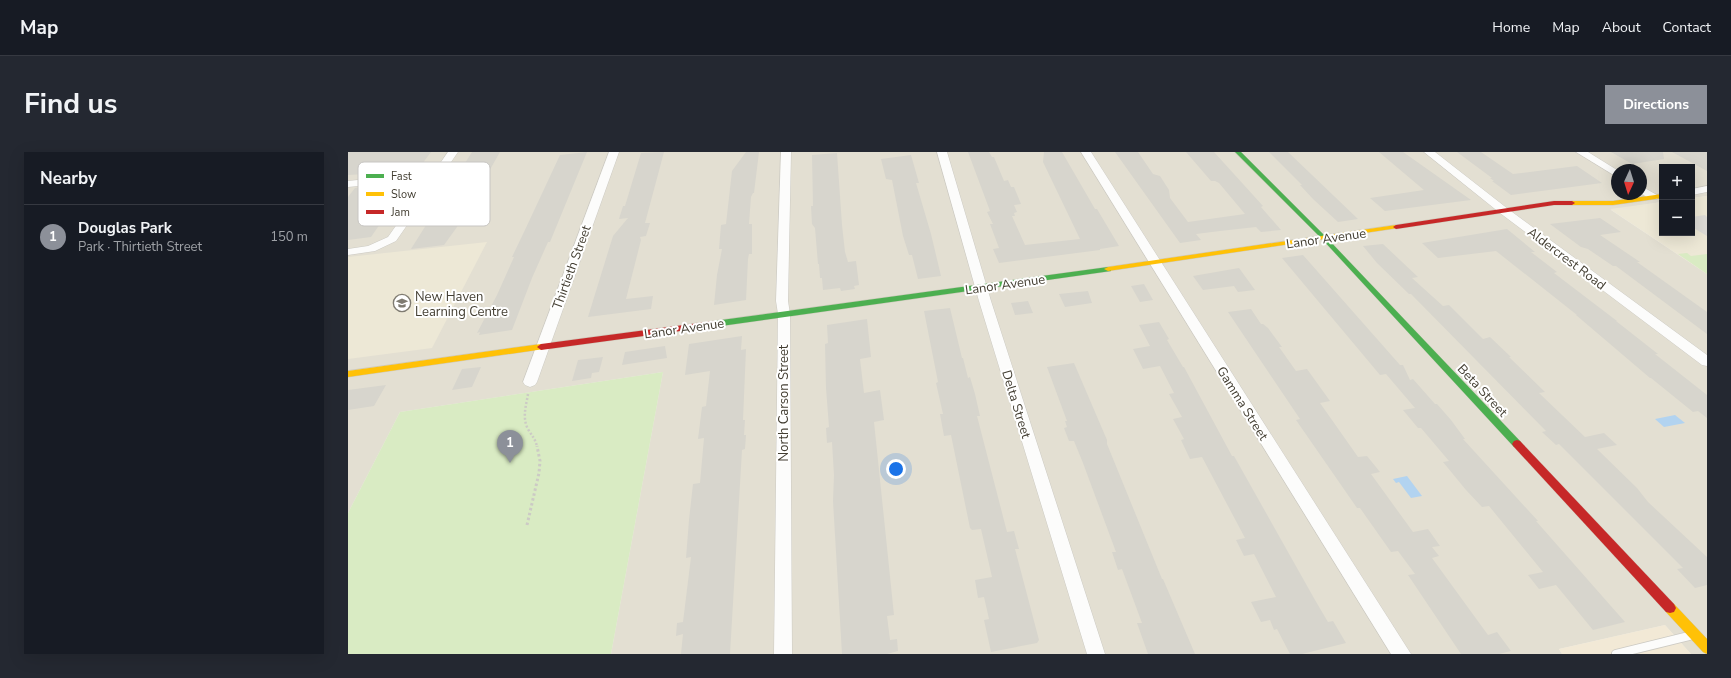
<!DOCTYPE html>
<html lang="en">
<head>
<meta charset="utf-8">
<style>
	body { margin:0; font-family:"Nunito Sans",sans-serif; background:#242831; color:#f1f3f6 }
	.controls { position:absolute; right:12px; top:12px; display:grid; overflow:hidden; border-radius:0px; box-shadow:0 4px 16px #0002 }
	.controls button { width:36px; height:36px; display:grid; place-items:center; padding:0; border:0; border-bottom:1px solid #363941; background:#171b24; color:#f1f3f6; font:20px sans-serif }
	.compass { position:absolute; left:1263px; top:12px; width:36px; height:36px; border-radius:50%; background:#171b24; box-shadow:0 4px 16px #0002; rotate:184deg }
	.you { position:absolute; left:548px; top:317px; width:14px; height:14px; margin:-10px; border:3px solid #fff; border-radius:50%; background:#1a73e8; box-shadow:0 0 0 6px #1a73e833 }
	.badge { display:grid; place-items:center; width:26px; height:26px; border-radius:50%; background:#8c9099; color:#fff; font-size:13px; font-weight:700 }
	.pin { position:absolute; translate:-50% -33px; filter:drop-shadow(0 1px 2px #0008) }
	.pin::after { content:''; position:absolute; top:21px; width:14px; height:12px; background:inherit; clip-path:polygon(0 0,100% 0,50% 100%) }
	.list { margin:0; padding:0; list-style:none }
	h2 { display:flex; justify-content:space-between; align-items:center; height:52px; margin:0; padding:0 16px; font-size:17px }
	h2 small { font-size:13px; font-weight:400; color:#9ea1a6 }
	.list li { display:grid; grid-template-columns:26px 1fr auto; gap:12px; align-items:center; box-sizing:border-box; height:64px; padding:0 16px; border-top:1px solid #363941 }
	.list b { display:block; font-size:15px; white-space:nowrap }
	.list p { margin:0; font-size:13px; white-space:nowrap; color:#9ea1a6 }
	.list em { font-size:13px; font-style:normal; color:#9ea1a6 }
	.map { position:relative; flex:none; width:1359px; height:502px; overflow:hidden; border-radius:0px }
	header { display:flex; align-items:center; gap:24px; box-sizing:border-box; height:56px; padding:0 20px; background:#171b24; border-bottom:1px solid #363941 }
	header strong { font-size:19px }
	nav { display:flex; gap:22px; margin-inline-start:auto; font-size:14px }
	.intro { display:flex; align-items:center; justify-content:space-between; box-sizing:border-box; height:96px; padding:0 24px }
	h1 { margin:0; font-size:28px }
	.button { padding:10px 18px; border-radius:0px; background:#8c9099; color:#fff; font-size:14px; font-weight:700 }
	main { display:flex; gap:24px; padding:0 24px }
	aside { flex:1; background:#171b24; border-radius:0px; box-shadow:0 4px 16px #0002 }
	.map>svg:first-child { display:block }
</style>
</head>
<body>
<header>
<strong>Map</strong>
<nav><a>Home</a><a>Map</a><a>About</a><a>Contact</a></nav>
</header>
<div class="intro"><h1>Find us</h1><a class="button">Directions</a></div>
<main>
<aside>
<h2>Nearby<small></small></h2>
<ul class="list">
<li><span class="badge">1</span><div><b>Douglas Park</b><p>Park · Thirtieth Street</p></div><em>150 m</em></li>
</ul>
</aside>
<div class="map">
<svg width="1359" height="502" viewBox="0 0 1359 502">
	<rect width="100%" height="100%" fill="#eeece5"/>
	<path fill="#e3dfd2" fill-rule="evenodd" d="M0,0H1359V44L1344,46V15H1314V50L1263,58L1359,122V502H1343L1317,473L1211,497L1214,502H263L315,220L52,260L0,361ZM1269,18H1293V42H1269Z"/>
	<path fill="#f2e9d6" d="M1317,473L1343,502H1214L1211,497Z"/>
	<g fill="#ede8d6">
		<path d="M1359,44V122L1262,57L1314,50V81H1344V46Z"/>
		<path d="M139,90L84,196L0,207V105Z"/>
	</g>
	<g fill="#d9ebc3">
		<path d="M1339,101L1343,104L1359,102V122L1330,102Z"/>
		<path d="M315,220L263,502H0V361L52,260Z"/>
	</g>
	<path fill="#dddbd6" d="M1357,63L1359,65V84L1344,75V65Z"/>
	<g fill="#b2d3f0">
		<path d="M1327,263L1337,271L1316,275L1307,267Z"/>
		<path d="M1059,324L1074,344L1063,346L1051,330L1048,331L1045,327Z"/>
	</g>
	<g fill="#d7d5cd">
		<path d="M0,0H83L68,20L15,26L18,22L0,23Z"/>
		<path d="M124,0H152L109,75L96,93L63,97Z"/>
		<path d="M239,0L202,90H200L184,126L164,178L131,183L132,180L129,181L149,143L166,105H164L176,80L212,3Z"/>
		<path d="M316,0L297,71H302L298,84L292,85L293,88L278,147L305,144L303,157L240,165L265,84L280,66L271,67L275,54H277L293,1Z"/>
		<path d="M398,0H411L406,41H405L403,45L402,58L401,72H404V102H401L400,107L398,148L366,153L369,123L374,97H371L373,73L378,72L384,19Z"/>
		<path d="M620,0H641L644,5H646L656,29L660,28L663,35H666L673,52L666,53L669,60L666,61L667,64H664L677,93L732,87L695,10L696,0H714L747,57H749L771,94L752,97V98L651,111L645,97L651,96L642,72H645L639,60L642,59Z"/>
		<path d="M767,0H790L805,22L812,24L821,38L822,46L840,70L897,62L871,31L867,29H863L838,0H866L915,54L913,55L933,78L913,80L908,75L872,79L848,82L853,88L832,91Z"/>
		<path d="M921,0H940L1010,67L990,70L965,47L952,33H954Z"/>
		<path d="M1031,0H1055L1123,48L1037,59L1022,46L1076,38Z"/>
		<path d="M1109,0H1133L1165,22L1229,14L1254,31L1163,43L1144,29H1146L1142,26H1144Z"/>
		<path d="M1263,0H1315L1316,7L1284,12Z"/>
		<path d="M1324,0H1359V19Z"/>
		<path d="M489,1L494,73L497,100L500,110L508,109L511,133L506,134L507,137L493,139L492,136L475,138L474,126H472L471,112H470L467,76L464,72L463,54H465L464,3Z"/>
		<path d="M563,3L571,31H568L583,82L593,124L570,127L564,103H561L555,84L544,28L538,27L533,7Z"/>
		<path d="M61,30L23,85L0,88V45L7,36Z"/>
		<path d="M1252,66L1273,80L1252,83L1292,110H1289L1359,160V182L1268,114H1265L1240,97L1233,95L1202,72Z"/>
		<path d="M1159,77L1187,100H1183L1209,120L1206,121L1269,169H1268L1310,202H1307L1359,243V266L1350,259L1345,260L1303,226H1302L1228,163H1229L1148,99L1090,106L1074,91Z"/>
		<path d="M1035,92L1070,125L1064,126L1095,154L1101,153L1135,187L1142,185L1163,205H1161L1197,240L1191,241L1237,285L1256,281L1269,293L1249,297L1289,336L1300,350L1359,405V433L1347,436L1329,417L1335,416L1211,292L1208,293L1194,280L1198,279L1063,142H1061L1029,111L1015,94Z"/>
		<path d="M955,103L1052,213H1055L1062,228L1065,227L1087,252H1089L1103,268L1117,287H1115L1190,369H1188L1277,470L1245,478L1208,433L1191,437L1180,423L1195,420L1141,354L1134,355L1118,338L1095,310L1101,309L1073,276H1070L1055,258L1067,256L1038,222L1032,223L934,106Z"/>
		<path d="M891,116L907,138L890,140L886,134L855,138L845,124Z"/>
		<path d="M796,132L805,148L792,150L783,134Z"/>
		<path d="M740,139L744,151L717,155L711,142Z"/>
		<path d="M680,149L685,161L667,163L663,151Z"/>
		<path d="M602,156L614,206H615L620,226L622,225L627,242L632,264H629L659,380L666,379L671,397H667L691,488L689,491L643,500L636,468L641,467L636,445L630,446L627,428L644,425L633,377L624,378L622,376L603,283L596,284L592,262H595L588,231L590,230L576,159Z"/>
		<path d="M903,157L913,172H915L920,176L934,195H931L948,219L959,217L982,249L972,251L1010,305L1019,304L1032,320L1023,322L1065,380L1080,377L1092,394L1084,395L1091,404L1084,406L1140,483L1149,480L1163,499L1151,502H1113L1060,423L1067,422L1050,399L1043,400L1012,356H1009L948,268L952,267L880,160Z"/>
		<path d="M519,167L523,205L512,207L516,241L532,238L536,268L526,270L546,463L539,464L542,488L549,487L550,499L539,502H494L485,349L486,323L484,290L479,291L478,276L481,275L478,236L477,192L480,191L479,173Z"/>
		<path d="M811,170L821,187L819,188L835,215H836L884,304H886L967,448L980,470L985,469L998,491L954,502H942L929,477L926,478L922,468L913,470L903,450L928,445L906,402L896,404L888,388L897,386L854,305L842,307L833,288L836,287L825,267L834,265L821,242L826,241L812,214L795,217L785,197L802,194L791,173Z"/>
		<path d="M394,184L393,198L398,197L395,268H397L396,283H398L397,297L394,298L382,502H333L335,482L328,484L329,471L335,470L343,405L338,406L341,368L345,332L352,331L356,286L350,287L354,255L358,254L362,219L337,223L341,192Z"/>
		<path d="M317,194L319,206L274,213L277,200Z"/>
		<path d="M255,205L251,220L244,221L243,226L224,229L230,208Z"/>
		<path d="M726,211L759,288V292L814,427H815L847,502H800L789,471H794L774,417L770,418L764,400H768L735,311L726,289H721L716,276L719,275L717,269H719L699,215Z"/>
		<path d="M133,215L124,235L104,238L114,217Z"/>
		<path d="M38,233L26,254L0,258V238Z"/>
	</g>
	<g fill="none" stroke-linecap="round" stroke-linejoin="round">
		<defs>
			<path id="lane" d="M1268,502L1341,484"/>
			<g id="street">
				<path d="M100,0H110L48,89L27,99L0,103V97L20,94L40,85L81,27L0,35V29L86,20Z"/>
				<path d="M261,0H271L189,230L187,233L182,235L177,233L175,230Z"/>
				<path d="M433,0H443L440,149L442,162L444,502H426L430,162L428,149Z"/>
				<path d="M589,0H599L643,149L757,502H739L631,149Z"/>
				<path d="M733,0H743L1063,502H1043Z"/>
				<path d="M1076,0H1087L1160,57L1359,203V214L1354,213L1152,61Z"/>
				<path d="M1228,0H1240L1269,18V25Z"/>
				<path d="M1293,34L1309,43L1310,45L1309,47H1301L1293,41Z"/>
				<path d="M1359,34V40L1344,43V37Z"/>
			</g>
			<g id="fast">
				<path d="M887,0H893L978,85L1172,289L1174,292L1172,295H1166L974,87Z"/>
				<path d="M760,115H763V119L366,175L362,172L366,169Z"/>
			</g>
			<g id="slow">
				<path d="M1314,42V46L1265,53H1224L1221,51L1224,49H1265Z"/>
				<path d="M1048,73L1050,74V76L760,119L756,117L760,115Z"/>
				<path d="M193,192L196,193L197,195L196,197L0,225V219Z"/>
				<path d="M1322,451L1326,452L1359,487V502L1355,500L1318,460L1316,456L1318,452Z"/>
			</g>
			<g id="jam">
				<path d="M1206,49H1224L1227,51L1224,53H1206L1048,77L1045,75L1048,73Z"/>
				<path d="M366,169L369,170L370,172L369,174L193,198L189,195L193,192Z"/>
				<path d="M1169,288L1172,289L1326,452L1328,456L1326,460L1322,461L1318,460L1166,295L1164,292L1166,289Z"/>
			</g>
		</defs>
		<use href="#lane" stroke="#cccac3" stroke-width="10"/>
		<use href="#street" stroke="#cccac3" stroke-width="1"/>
		<use href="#fast" stroke="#cecabc" stroke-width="1"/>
		<use href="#slow" stroke="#cecabc" stroke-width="1"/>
		<use href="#jam" stroke="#cecabc" stroke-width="1"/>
		<path stroke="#cccac5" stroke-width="2.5" stroke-dasharray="2 2" stroke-linecap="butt" d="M180,242C178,254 174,266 180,277C184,284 188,288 189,295"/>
		<path stroke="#cccac5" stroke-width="3" stroke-dasharray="2.5 2.5" stroke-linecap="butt" d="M179,373L191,321L192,309L189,294"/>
		<use href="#lane" stroke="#fcfcfb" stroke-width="8"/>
		<use href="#street" fill="#fcfcfb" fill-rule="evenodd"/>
		<use href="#fast" fill="#4caf50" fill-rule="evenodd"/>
		<use href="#slow" fill="#ffc107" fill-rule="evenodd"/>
		<use href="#jam" fill="#c62828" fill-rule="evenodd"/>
	</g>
	<defs>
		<symbol id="school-ring" viewBox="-11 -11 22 22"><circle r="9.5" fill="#fff" stroke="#7f7b71" stroke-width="1.5"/><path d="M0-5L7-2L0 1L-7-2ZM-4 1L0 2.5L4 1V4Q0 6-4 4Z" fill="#7f7b71"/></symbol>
	</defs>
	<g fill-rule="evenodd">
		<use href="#school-ring" x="44" y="141" width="20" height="20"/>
	</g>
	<g text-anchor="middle" stroke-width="4" stroke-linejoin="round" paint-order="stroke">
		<g font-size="13" fill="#433e32" stroke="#fff">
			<text transform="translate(978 86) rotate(-8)" y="5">Lanor Avenue</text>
			<text transform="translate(1219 106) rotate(37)" y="5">Aldercrest Road</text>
			<text transform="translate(223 115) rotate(-70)" y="5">Thirtieth Street</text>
			<text transform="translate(657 132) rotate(-8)" y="5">Lanor Avenue</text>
			<text transform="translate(336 176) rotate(-8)" y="5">Lanor Avenue</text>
			<text transform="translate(1135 238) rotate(47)" y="5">Beta Street</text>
			<text transform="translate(435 251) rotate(-90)" y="5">North Carson Street</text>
			<text transform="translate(895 251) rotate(58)" y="5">Gamma Street</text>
			<text transform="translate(669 252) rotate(73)" y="5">Delta Street</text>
		</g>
		<g font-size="13" fill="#433e32" stroke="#fff" text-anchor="start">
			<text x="67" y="149">New Haven<tspan x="67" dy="15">Learning Centre</tspan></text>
		</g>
	</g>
	<rect x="10" y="10" width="132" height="64" rx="6" fill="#fff" stroke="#c7c5c2" stroke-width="1"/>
	<rect x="18" y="22" width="18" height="4" fill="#4caf50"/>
	<rect x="18" y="40" width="18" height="4" fill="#ffc107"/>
	<rect x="18" y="58" width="18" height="4" fill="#c62828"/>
	<g font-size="11" fill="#433e32">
		<text x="43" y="28">Fast</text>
		<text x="43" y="46">Slow</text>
		<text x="43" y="64">Jam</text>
	</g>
</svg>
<div class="controls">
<button>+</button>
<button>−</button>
</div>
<svg class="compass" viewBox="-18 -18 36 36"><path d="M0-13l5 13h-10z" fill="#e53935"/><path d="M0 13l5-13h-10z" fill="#9ea1a6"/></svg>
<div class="you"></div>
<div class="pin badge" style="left:162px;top:311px">1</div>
</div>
</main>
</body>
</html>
